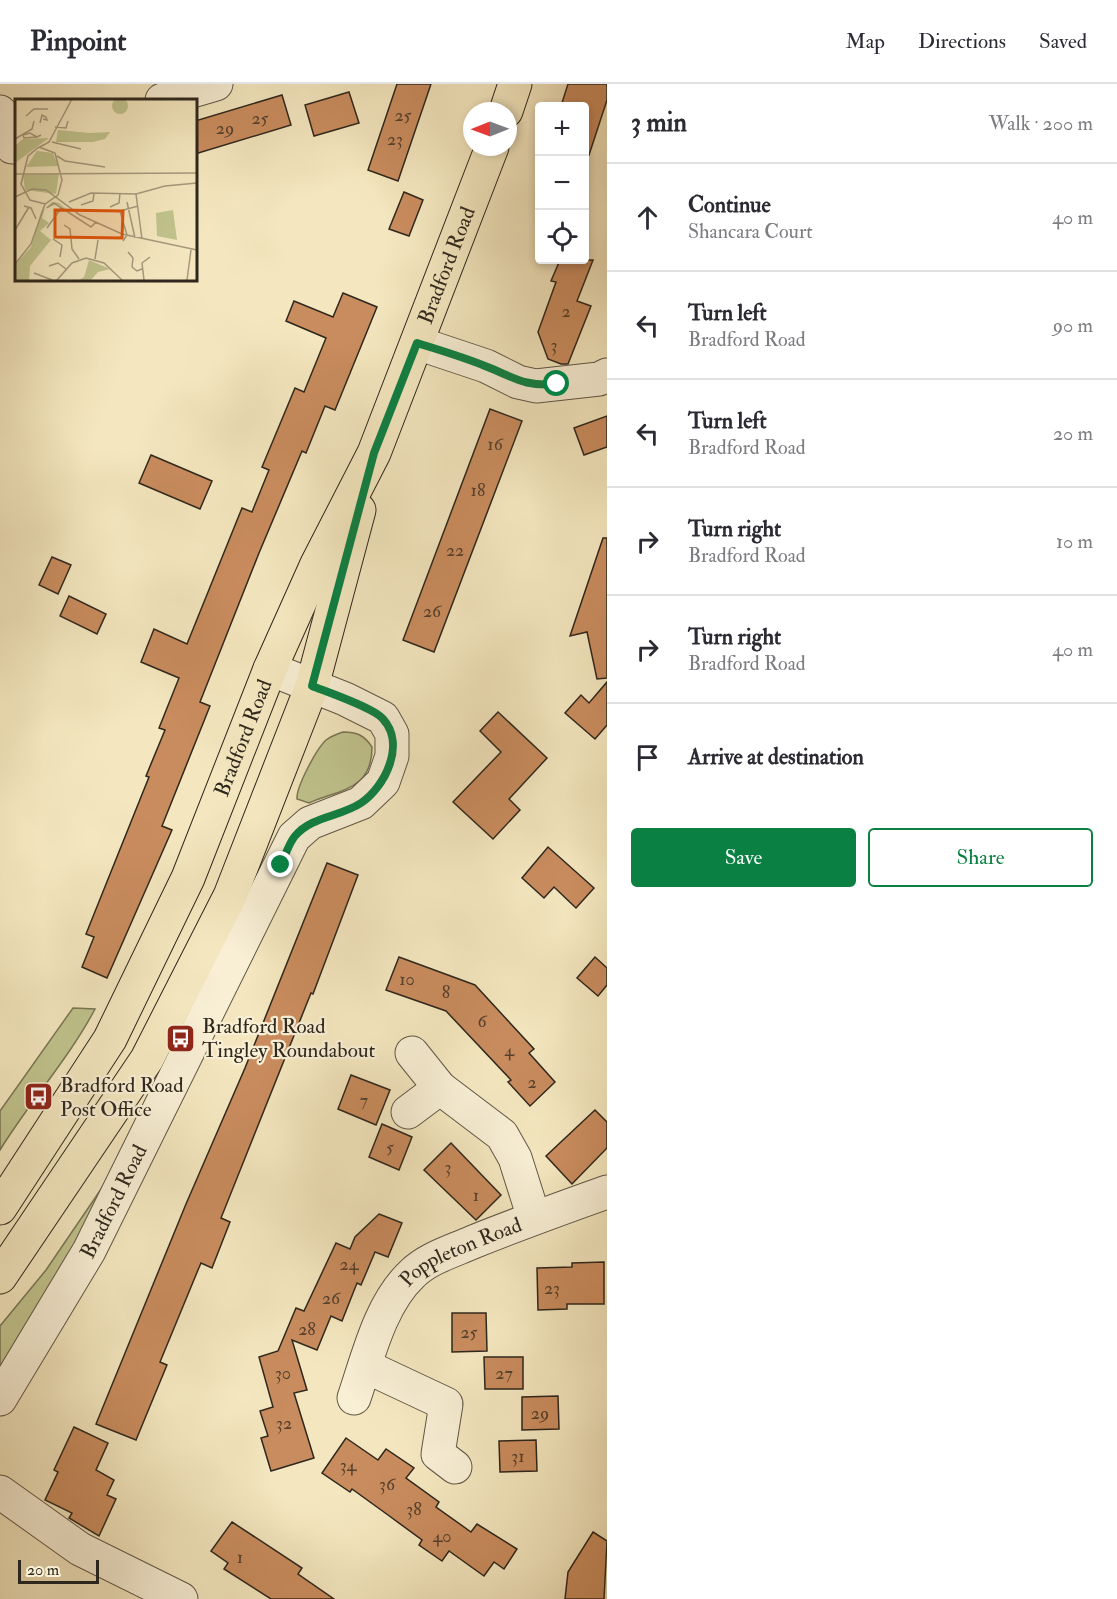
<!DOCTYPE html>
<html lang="en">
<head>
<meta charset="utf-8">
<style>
	body { margin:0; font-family:"IM FELL Double Pica",serif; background:#f2f2f3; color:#2b2b33 }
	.controls { position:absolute; right:18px; top:18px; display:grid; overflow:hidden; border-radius:6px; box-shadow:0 3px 9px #0003 }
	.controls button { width:54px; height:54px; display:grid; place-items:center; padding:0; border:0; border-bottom:2px solid #e1e1e2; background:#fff; color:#2b2b33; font:30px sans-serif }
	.compass { position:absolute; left:463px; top:18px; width:54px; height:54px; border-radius:50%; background:#fff; box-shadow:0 3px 9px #0003; rotate:269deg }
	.scale { position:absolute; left:18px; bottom:15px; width:81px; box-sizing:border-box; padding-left:6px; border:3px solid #2e271d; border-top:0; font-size:16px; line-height:21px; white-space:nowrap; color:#2e271d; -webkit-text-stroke:4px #f8efd5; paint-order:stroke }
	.stop { position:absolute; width:18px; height:18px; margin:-14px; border:4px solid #0b8043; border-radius:50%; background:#fff }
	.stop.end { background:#0b8043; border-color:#fff; box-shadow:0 2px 6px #0008 }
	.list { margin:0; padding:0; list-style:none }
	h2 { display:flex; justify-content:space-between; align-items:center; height:78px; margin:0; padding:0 24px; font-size:26px }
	h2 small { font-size:20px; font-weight:400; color:#7c7c81 }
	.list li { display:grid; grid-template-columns:39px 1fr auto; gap:18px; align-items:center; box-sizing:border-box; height:108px; padding:0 24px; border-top:2px solid #e1e1e2 }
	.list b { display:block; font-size:22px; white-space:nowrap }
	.list p { margin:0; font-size:20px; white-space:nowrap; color:#7c7c81 }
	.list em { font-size:20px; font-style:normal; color:#7c7c81 }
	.actions { display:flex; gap:12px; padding:18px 24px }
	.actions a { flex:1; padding:14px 0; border:2px solid #0b8043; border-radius:6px; text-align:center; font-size:21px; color:#0b8043 }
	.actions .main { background:#0b8043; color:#fff }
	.icon { flex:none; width:33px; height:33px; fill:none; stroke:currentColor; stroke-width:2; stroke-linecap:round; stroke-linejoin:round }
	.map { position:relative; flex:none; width:607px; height:1515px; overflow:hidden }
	header { display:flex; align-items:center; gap:36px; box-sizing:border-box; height:84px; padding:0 30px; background:#fff; border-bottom:2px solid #e1e1e2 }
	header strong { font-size:28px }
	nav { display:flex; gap:33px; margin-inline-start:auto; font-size:21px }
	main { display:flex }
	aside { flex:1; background:#fff }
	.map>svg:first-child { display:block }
</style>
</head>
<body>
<header>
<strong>Pinpoint</strong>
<nav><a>Map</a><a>Directions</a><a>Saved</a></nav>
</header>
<main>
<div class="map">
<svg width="607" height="1515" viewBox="0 0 607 1515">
	<rect width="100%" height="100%" fill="#f4e7bf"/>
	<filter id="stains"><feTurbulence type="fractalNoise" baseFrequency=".00333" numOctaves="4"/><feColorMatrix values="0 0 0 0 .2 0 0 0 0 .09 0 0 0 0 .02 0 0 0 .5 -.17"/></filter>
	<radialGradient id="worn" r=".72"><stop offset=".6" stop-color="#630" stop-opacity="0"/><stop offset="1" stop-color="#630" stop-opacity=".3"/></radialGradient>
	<g fill="#c1c48e" stroke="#787656" stroke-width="1.5">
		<path d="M343,648C357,648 364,651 372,663C372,706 341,705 309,719L297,715C296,703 317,664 326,656C331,652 337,650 343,648Z"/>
		<path d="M73,924L95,925C68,976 30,1017 0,1066V1027Z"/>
		<path d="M127,1067L0,1292V1242L46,1186Z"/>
	</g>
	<g fill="#c98c5e" stroke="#2e271d" stroke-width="1.5">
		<path d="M397,0H431L398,97L368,86Z"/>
		<path d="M568,0H607V16L589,71H585V22H561Z"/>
		<path d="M349,8L359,39L314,52L305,21Z"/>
		<path d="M282,11L291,41L195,70V37Z"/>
		<path d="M404,108L423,116L409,152L389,145Z"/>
		<path d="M560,176H593L577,217L591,222L568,280H561L548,275L538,248L556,198L551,197Z"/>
		<path d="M343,209L377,223L335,326L325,322L306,369L302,367L259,469L200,618L210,622L162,742L172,746L107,894L82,883L94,853L86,850L149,693L146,692L165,646L159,644L179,594L141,578L154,545L187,560L242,424L252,428L269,386L262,383L295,304L304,308L326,254L286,237L294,217L333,233Z"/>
		<path d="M490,325L522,337L434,568L403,556Z"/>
		<path d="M607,332V363L584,371L574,344Z"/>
		<path d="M151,371L212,397L200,425L139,399Z"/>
		<path d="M603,454H607V594L597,595L587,548L570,552Z"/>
		<path d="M52,473L71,481L58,510L39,501Z"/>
		<path d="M69,512L106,530L97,550L60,532Z"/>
		<path d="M607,598V641L595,655L565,629L581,611L589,619Z"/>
		<path d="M498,628L547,674L509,715L520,726L493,755L453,718L501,668L480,647Z"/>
		<path d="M548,763L594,804L576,824L554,803L544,814L522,794Z"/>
		<path d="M327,779L358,791L313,910L311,909L221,1134L230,1138L212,1184L201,1179L198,1186L160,1278L167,1281L136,1356L96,1340L186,1120L245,984Z"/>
		<path d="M399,873L475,901L534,965L529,969L555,998L530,1022L508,998L511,996L446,927L386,906Z"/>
		<path d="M595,873L607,884V901L598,912L577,894Z"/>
		<path d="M351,991L390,1006L376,1041L338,1025Z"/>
		<path d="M595,1026L607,1038V1064L572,1100L546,1072Z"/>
		<path d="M382,1040L412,1053L399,1086L369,1073Z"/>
		<path d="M451,1059L501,1111L476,1136L424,1086Z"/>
		<path d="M379,1130L402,1139L388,1173L375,1168L361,1201L357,1199L342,1237L331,1232L317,1266L292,1256L307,1306L294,1309L314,1374L271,1387L261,1354L268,1352L260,1327L273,1323L259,1273L278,1267L296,1224L304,1227L336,1159L350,1165L355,1153Z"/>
		<path d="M604,1178V1220H567V1225L538,1226L537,1184L572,1183V1179Z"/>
		<path d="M452,1229H486L487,1267L452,1268Z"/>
		<path d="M484,1273H523V1305H485Z"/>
		<path d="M558,1312L559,1345L522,1346V1313Z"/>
		<path d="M74,1343L108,1359L96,1386L114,1396L107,1411L116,1415L99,1452L69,1434L72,1429L45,1416L58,1388L54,1386Z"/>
		<path d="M346,1354L378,1376L386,1365L414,1384L406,1394L439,1418L436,1423L471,1448L477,1440L517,1465L504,1485L494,1478L484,1492L449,1467L442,1477L419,1461L422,1456L388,1431L352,1405L350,1408L322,1389Z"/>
		<path d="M536,1356L537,1387L500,1388L499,1357Z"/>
		<path d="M232,1438L302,1484L298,1490L334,1515H271L224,1485L228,1479L211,1467Z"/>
		<path d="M593,1448L607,1457L604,1515H565L568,1488Z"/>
	</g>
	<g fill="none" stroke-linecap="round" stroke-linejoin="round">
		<defs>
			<g id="street">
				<path d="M162,16L216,0"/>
				<path d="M0,28L12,63L16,62"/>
				<path d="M417,259L486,282L518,298L536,302L599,295L607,291"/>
				<path d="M412,969L440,1004L502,1051L515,1074L534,1134"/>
				<path d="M408,1028L440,1004"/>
				<path d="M365,1282L446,1320L438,1370L455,1383"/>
				<path id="s1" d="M354,1314C368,1273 380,1220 412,1190C428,1174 453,1167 473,1158C518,1140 562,1124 607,1108"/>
				<path id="s2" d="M0,1315L89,1167L294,753L310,739L361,719L383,698L392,672V650L383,634L345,615L270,585"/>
				<path d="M0,1408L80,1465L181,1515"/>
			</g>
			<g id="primary">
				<path d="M506,27L515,0"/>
				<path id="s3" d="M0,1124L110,955L188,794L270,585L317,480L374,369L492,63"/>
				<path d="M0,1193L147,975L230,812L312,602L359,426"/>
			</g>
		</defs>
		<use href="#street" stroke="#605746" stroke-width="35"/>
		<use href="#primary" stroke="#2e271d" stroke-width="35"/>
		<use href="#street" stroke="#f8efd5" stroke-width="33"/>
		<use href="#primary" stroke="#f4e7bf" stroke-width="33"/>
	</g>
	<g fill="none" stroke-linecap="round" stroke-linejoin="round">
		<path stroke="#0b8043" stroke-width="8" d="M281,781C285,772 289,759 295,752C312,732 340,733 361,719C385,703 406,660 383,635C374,624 327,608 312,602L374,369L417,259C439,266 463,273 485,282C514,293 523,303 557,300"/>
	</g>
	<defs>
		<symbol id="bus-square" viewBox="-11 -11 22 22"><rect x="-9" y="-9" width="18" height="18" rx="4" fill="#8f2418" stroke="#f8efd5"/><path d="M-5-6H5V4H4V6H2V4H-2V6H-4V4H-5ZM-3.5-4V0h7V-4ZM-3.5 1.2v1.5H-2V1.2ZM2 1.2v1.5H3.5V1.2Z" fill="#fff"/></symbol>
	</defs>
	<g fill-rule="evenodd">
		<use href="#bus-square" x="164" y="938" width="33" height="33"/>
		<use href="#bus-square" x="22" y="996" width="33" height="33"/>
	</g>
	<g text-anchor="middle" stroke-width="4.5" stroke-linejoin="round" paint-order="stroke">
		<g font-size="18" fill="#55402d">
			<text x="403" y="37">25</text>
			<text x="260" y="40">25</text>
			<text x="225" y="50">29</text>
			<text x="395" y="61">23</text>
			<text x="566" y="233">2</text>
			<text x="554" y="267">3</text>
			<text x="495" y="366">16</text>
			<text x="478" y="412">18</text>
			<text x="455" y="472">22</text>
			<text x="432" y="533">26</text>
			<text x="407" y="901">10</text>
			<text x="446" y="914">8</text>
			<text x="482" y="943">6</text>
			<text x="509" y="972">4</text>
			<text x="532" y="1004">2</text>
			<text x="364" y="1022">7</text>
			<text x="390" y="1069">5</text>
			<text x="448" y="1089">3</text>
			<text x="476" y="1117">1</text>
			<text x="349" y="1186">24</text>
			<text x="552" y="1210">23</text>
			<text x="331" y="1220">26</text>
			<text x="307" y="1251">28</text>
			<text x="469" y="1254">25</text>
			<text x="283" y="1295">30</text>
			<text x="504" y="1295">27</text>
			<text x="540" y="1335">29</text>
			<text x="284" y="1345">32</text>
			<text x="518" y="1378">31</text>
			<text x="348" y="1387">34</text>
			<text x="387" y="1406">36</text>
			<text x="414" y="1431">38</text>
			<text x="442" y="1458">40</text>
			<text x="240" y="1479">1</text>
		</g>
		<g font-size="21" fill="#2e271d" stroke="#f8efd5">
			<text dy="7" stroke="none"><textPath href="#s3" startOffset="1046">Bradford Road</textPath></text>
			<text dy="7" stroke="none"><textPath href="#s3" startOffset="531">Bradford Road</textPath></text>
			<text dy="7" stroke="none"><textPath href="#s2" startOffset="228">Bradford Road</textPath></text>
			<text dy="7" stroke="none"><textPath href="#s1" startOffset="192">Poppleton Road</textPath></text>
		</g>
		<g font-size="21" fill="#2e271d" stroke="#f8efd5" text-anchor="start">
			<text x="202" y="949">Bradford Road<tspan x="202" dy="24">Tingley Roundabout</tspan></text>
			<text x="60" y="1008">Bradford Road<tspan x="60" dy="24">Post Office</tspan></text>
		</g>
	</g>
	<g transform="translate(15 15)">
		<rect width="182" height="182" fill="#f4e7bf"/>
		<path d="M97 7a8 8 0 1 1 16 0a8 8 0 1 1-16 0ZM43,31L75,34L95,33L90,40L78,43H41ZM34,39L0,64V47L8,40ZM22,52L38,54L43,67L11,68ZM44,74L41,95L10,91L8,76ZM37,103L44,104L55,113L43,105L30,109L27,119L34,124L25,132L36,141L15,167L14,181H0V166L16,148L26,113ZM158,111L162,141L142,137L141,114ZM74,161L95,170L83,173L76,181H64L69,178Z" fill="#c1c48e"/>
		<path fill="none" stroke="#a59a7e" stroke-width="1.5" d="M11,17L19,10H33M25,24L27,16L31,18L32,21L28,20M40,28L51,29L53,22M22,38L15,34L8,36L9,39L22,38L26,36M0,40L17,30L19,22M37,43L66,50M24,48L40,54L47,81L43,96L30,105L15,101L6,85L13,57ZM25,48L34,43L57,0M42,57L50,62L90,68M0,75L182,74M121,95L127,140M0,98L17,90L31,91L65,116L107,135L182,151M54,103L76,94L121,95L150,87L182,84M112,103L120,139M66,106L78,102L79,94M9,107L16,109L21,120M95,108L104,104L105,94M32,109L39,104L76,128L81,123M49,126L55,130L57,150L64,160M32,129L46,109M0,131L14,108M38,140L47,146L45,158M108,142L112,136L105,112L123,107M113,153L118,159L117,168L122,172L127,170M80,160L83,141M0,165L16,145L30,105M34,167L43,164L51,170M19,174L37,181M42,181L57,164L71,159L89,164L107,181M129,181L127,164L135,158M172,181L176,151"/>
		<path fill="#df560d" fill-opacity="0.15" stroke="#df560d" stroke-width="3" d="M40,111L108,112L107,139L40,138Z"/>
		<rect width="182" height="182" fill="none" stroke="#2e271d" stroke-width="3"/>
	</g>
	<rect width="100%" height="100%" filter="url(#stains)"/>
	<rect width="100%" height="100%" fill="url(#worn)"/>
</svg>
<div class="controls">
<button>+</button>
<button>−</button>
<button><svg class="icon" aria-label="locate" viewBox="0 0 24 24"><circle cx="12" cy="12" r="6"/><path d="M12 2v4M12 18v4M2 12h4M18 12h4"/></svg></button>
</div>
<svg class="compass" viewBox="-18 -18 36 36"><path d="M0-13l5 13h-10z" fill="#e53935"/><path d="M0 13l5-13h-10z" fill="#7c7c81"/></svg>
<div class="scale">20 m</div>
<div class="stop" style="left:557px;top:300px"></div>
<div class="stop end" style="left:281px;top:781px"></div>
</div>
<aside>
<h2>3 min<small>Walk · 200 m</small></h2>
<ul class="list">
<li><svg class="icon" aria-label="ahead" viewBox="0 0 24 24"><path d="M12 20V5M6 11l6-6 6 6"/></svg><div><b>Continue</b><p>Shancara Court</p></div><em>40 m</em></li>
<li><svg class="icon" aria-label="left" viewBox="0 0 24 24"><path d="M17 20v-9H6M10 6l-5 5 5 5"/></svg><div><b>Turn left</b><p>Bradford Road</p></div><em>90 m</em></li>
<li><svg class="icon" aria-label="left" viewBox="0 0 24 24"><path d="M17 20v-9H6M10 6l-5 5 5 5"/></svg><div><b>Turn left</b><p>Bradford Road</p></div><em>20 m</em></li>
<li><svg class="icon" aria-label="right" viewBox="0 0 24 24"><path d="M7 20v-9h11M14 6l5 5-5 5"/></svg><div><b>Turn right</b><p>Bradford Road</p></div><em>10 m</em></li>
<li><svg class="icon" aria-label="right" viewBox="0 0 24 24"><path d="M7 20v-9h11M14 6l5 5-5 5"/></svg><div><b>Turn right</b><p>Bradford Road</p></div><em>40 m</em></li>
<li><svg class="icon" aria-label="arrive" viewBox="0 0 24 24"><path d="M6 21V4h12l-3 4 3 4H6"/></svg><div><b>Arrive at destination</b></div></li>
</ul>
<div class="actions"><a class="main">Save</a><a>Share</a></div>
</aside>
</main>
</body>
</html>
